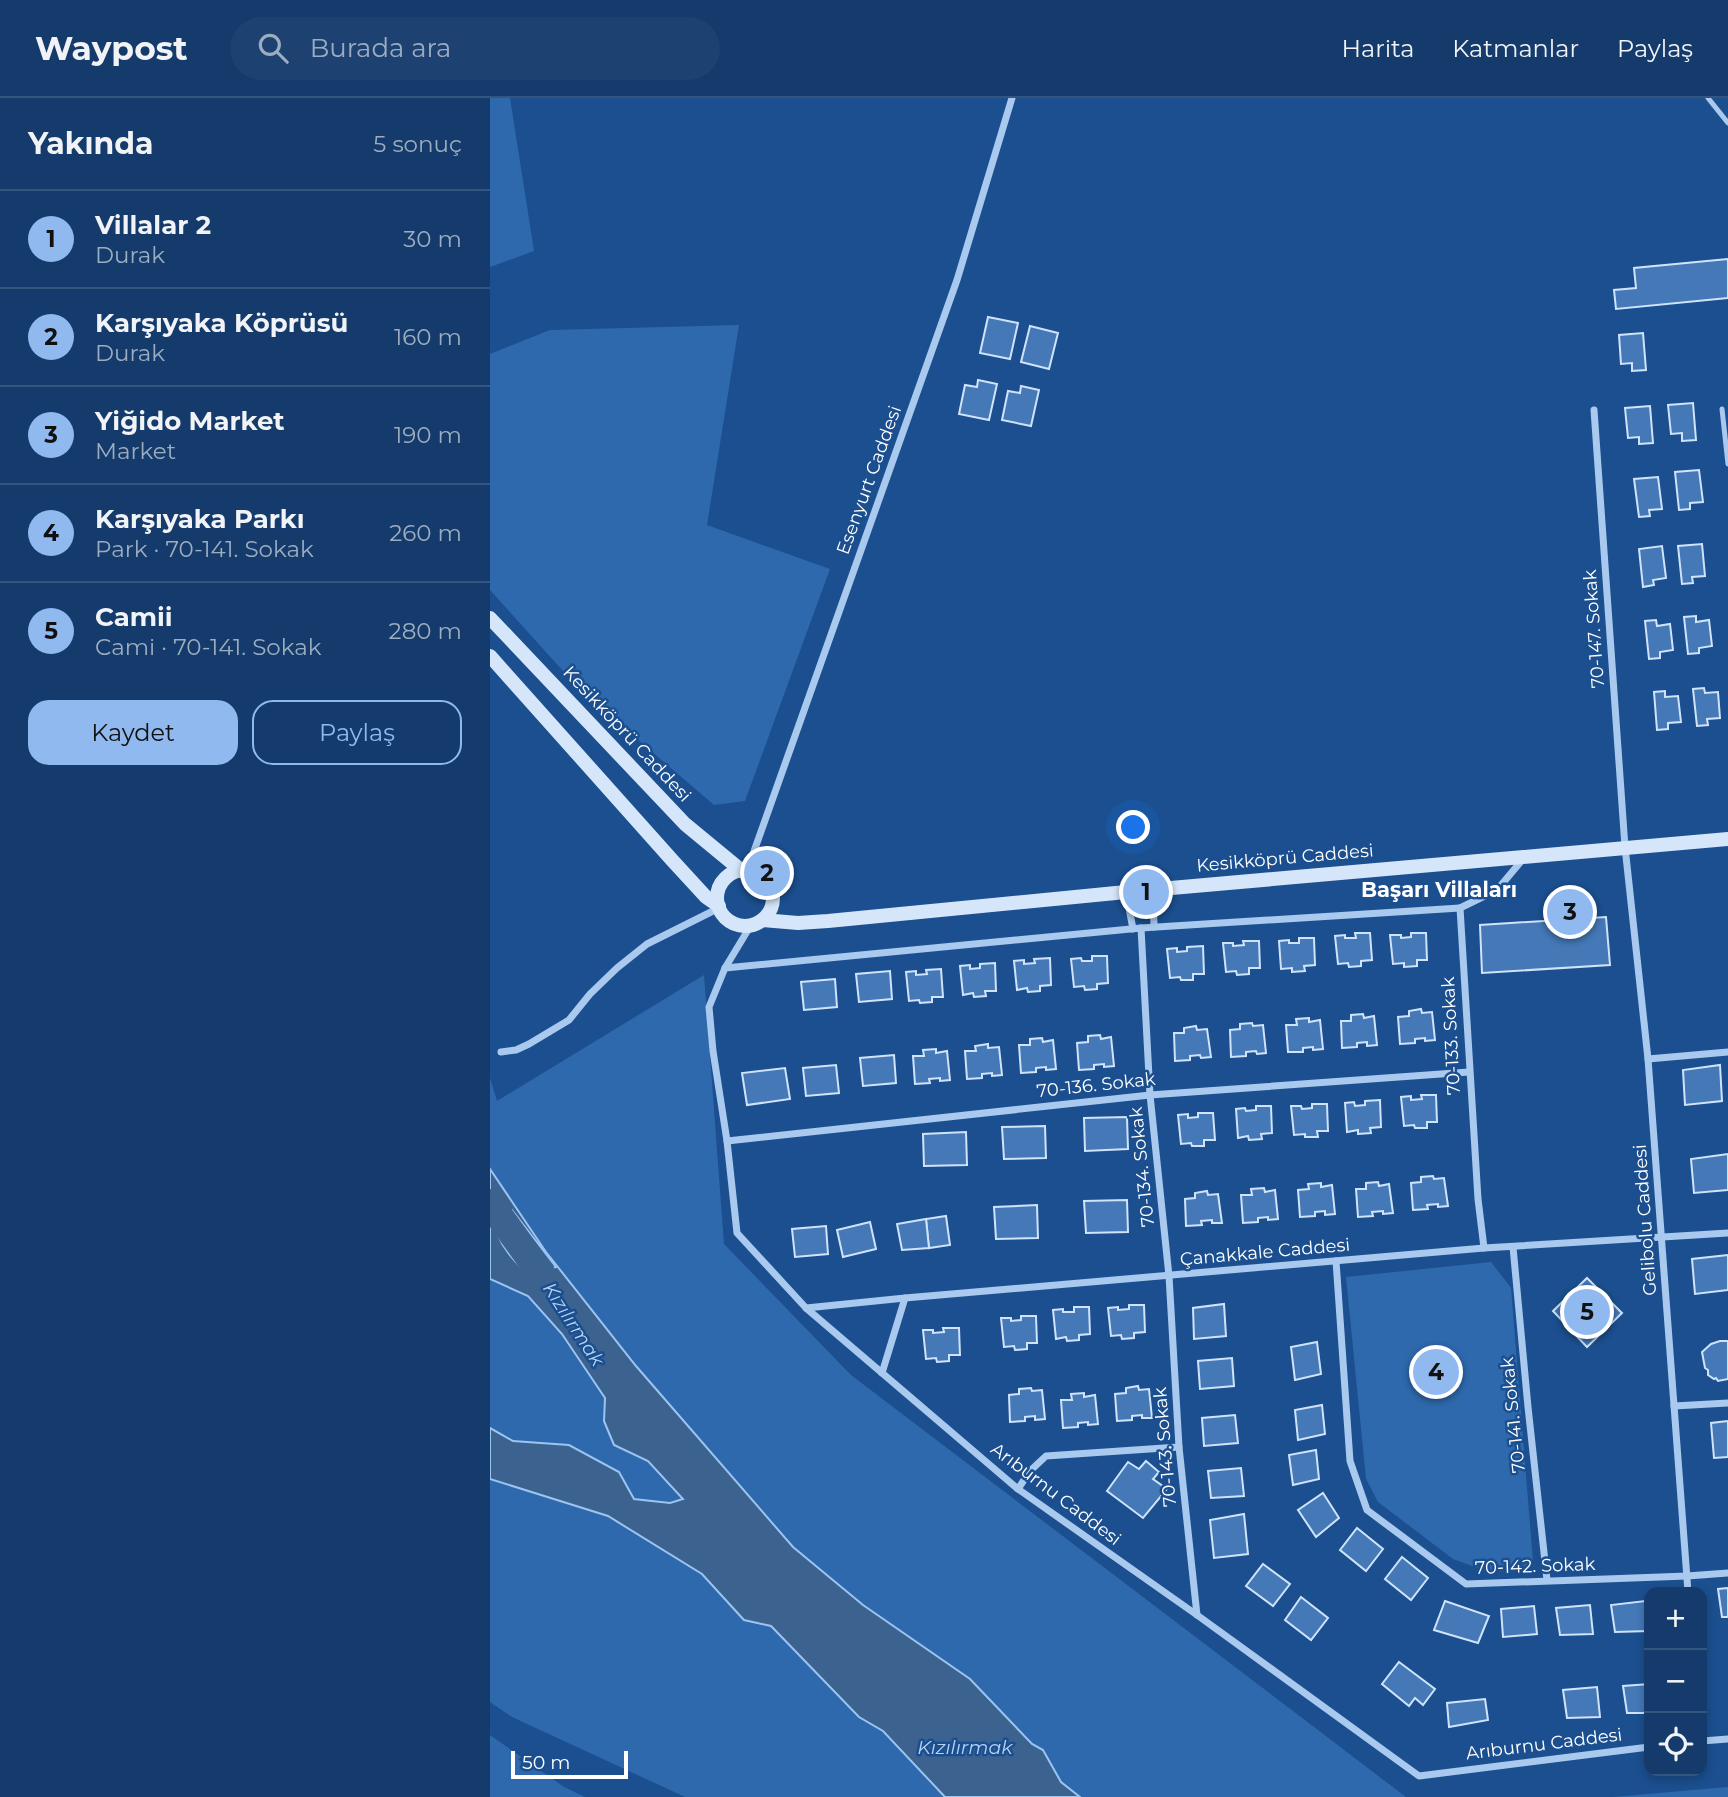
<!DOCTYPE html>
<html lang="tr">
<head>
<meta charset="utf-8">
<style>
	body { margin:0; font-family:Montserrat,sans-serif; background:#1d4271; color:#f1f3f6 }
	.controls { position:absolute; right:21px; bottom:21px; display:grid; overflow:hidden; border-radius:14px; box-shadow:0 4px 10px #0003 }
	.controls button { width:63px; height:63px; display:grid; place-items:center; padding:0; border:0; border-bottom:2px solid #33557e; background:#143b6b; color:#f1f3f6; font:35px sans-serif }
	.scale { position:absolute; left:21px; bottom:18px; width:117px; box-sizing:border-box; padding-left:7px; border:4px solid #fff; border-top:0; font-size:19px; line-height:24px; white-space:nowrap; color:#fff; -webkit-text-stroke:5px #1b4f8f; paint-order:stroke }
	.you { position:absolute; left:644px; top:730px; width:24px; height:24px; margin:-18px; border:5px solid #fff; border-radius:50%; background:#1a73e8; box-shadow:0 0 0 10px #1a73e833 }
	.badge { display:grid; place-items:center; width:46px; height:46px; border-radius:50%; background:#90b9f0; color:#111; font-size:23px; font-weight:700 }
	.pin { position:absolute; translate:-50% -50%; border:4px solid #fff; box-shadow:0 2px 7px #0006 }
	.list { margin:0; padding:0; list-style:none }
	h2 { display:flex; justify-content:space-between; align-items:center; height:91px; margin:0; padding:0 28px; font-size:30px }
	h2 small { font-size:23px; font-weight:400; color:#9dadc1 }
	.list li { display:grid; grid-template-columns:46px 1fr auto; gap:21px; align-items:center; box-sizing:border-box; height:98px; padding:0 28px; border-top:2px solid #33557e }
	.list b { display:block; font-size:26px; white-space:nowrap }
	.list p { margin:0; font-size:23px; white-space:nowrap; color:#9dadc1 }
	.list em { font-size:23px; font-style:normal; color:#9dadc1 }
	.actions { display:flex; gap:14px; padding:21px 28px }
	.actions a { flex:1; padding:16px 0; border:2px solid #90b9f0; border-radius:21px; text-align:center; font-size:24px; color:#90b9f0 }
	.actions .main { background:#90b9f0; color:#111 }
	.icon { flex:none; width:38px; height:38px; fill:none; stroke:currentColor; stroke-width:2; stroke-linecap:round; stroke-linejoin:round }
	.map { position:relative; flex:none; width:1238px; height:1699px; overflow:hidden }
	header { display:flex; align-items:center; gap:42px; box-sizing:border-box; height:98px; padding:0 35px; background:#143b6b; border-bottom:2px solid #33557e }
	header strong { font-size:33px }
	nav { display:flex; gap:38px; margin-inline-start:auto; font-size:24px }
	.search { width:490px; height:63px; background:#1d4271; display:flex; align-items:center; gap:18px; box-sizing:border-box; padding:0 24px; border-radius:38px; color:#9dadc1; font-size:26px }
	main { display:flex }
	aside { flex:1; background:#143b6b }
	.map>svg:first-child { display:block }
</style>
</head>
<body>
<header>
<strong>Waypost</strong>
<div class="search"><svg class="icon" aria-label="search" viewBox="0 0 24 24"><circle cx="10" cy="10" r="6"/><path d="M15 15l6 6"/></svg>Burada ara</div>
<nav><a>Harita</a><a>Katmanlar</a><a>Paylaş</a></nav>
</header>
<main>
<aside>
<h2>Yakında<small>5 sonuç</small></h2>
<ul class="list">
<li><span class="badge">1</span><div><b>Villalar 2</b><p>Durak</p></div><em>30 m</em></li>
<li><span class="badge">2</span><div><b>Karşıyaka Köprüsü</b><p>Durak</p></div><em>160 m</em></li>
<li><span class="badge">3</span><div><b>Yiğido Market</b><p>Market</p></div><em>190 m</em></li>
<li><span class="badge">4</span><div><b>Karşıyaka Parkı</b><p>Park · 70-141. Sokak</p></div><em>260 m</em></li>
<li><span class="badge">5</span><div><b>Camii</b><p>Cami · 70-141. Sokak</p></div><em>280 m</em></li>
</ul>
<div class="actions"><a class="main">Kaydet</a><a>Paylaş</a></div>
</aside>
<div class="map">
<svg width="1238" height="1699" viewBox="0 0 1238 1699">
	<rect width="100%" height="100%" fill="#1b4f8f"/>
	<g fill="#2e69ad">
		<path d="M0,0H20L44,153L0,169Z"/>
		<path d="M249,227L217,427L340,471L255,703L224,707L91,593L0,492V256L60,232Z"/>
		<path d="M214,877L234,1146L361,1277L916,1699H590L571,1684L553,1652L542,1646L303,1449L146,1268L56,1154L0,1071V980L7,1003Z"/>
		<path d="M22,1111L66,1170L59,1172L71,1180L58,1197C37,1171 9,1158 3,1121Z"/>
		<path d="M1001,1164L1021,1190L1043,1464L1029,1474L996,1473L963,1461L888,1404L876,1381L856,1179Z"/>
		<path d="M0,1181L38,1198L72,1236L115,1300L114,1323L124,1347L158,1362L194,1401L180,1405L144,1401L129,1374L79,1347L23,1343L0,1330Z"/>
		<path d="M0,1381L118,1418L212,1476L254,1522L280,1528L369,1619L393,1633L455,1699H195L22,1619L0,1604Z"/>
		<path d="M0,1637L74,1689L95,1699H0Z"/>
		<path d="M1238,1689V1699H1123Z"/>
	</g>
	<path fill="#3c6290" stroke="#9cc4f0" stroke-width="2" fill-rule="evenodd" d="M0,1071L56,1154L146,1268L303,1449L373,1507L480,1581L542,1646L553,1652L571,1684L590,1699H455L393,1633L369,1619L281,1528L254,1522L212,1476L118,1418L0,1381V1330L23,1343L79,1347L129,1374L144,1401L180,1405L193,1401L158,1363L124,1347L114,1323L115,1300L72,1236L38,1198L0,1181ZM22,1112L66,1169L58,1172L70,1181L58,1196C36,1173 9,1155 3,1121Z"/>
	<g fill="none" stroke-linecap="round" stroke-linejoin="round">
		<path stroke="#3c6290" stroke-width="28" d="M0,1105L65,1195L82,1224"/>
	</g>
	<g fill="#4478b7" stroke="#cfe3fa" stroke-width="2">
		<path d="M1238,161V200L1126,211L1124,192L1146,190L1144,170Z"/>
		<path d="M498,219L528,225L520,261L490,255Z"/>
		<path d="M540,228L568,235L559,271L531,264Z"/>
		<path d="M1153,235L1156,272L1142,273V265L1131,266L1129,237Z"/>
		<path d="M488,282L507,286L499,322L469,316L475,287L487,289Z"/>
		<path d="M531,288L549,292L541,328L512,322L518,293L530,295Z"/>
		<path d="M1203,305L1206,342L1192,343V335L1181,336L1178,307Z"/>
		<path d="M1160,308L1163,345L1149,346V339L1138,340L1135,310Z"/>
		<path d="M1209,372L1213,404L1200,405V411L1189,412L1185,374Z"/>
		<path d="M1168,379L1172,411L1159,412L1160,418L1149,419L1144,381Z"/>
		<path d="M1212,446L1215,478L1202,479L1203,485L1192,486L1188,448Z"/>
		<path d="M1172,448L1176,480L1163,482L1164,487L1153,489L1149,451Z"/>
		<path d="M1206,518V524L1219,522L1222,548L1209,550V555L1198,556L1194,519Z"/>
		<path d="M1166,522L1167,528L1180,526L1183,552L1170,554V560L1159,561L1155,523Z"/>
		<path d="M1214,590L1215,595L1228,594L1230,620L1217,621L1218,627L1207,628L1203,591Z"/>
		<path d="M1175,593V599L1188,598L1191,624L1178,625V631L1167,632L1164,594Z"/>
		<path d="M1116,819L1120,867L992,875L990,827Z"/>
		<path d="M865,835H880L882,862L871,863V868L859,869L858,865L848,866L845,838L855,837V840H866Z"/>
		<path d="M921,835H936L937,862H927V868L914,869V865L903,866L900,837H911V840L921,839Z"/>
		<path d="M809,840H824L825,867L814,868L815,873L802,874V870L791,871L789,843L799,842V845H809Z"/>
		<path d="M753,843H769L770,870H759V876L747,877L746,873L736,874L733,845H743V848L754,847Z"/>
		<path d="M713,848L714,876H703V882H691L690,879L680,880L677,851L687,850V854L697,853V849Z"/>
		<path d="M602,858H617L618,885L607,886V891L595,892L594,888L584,889L581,861L591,860L592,863H602Z"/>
		<path d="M560,860L561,887L550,888V893L538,894L537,890L527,892L524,863L534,862V866L545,865L544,861Z"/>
		<path d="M505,865L506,893H495L496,898L484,899L483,895L473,897L470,868L480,867V871L490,870V866Z"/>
		<path d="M451,871L453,899H442V904L430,905L429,902L419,903L416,874L426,873V877L437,876L436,872Z"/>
		<path d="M400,873L402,901L369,904L366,876Z"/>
		<path d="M345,881L347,909L314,912L311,884Z"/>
		<path d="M931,911L932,915L942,914L945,942L935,943V940L925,941V945L910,946L908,919L919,918V913Z"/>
		<path d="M873,916L874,920L884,918L887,947L877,948V944L867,945V949L852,950L851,923H861V917Z"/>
		<path d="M819,920V924L830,922L833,951L823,952V949L813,950V954H798L796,927H807L806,921Z"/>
		<path d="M762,925L763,928L773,927L776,955L767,956L766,953L756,954V958L741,959L740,932L750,931V926Z"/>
		<path d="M706,928L707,932L717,931L721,959L711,960L710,957L700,958V962L685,963L684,935H694V930Z"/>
		<path d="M610,937L611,941L621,939L624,968L614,969V966L604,967V971L589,972L587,945L598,944V938Z"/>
		<path d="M552,940L553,944L563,942L566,971L556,972V969L546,970V974L531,975L529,947H540V941Z"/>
		<path d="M498,946V950L509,949L512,977L502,978V975L492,976V980L477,981L475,953H486L485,948Z"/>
		<path d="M446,951V955L457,953L460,982L450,983V980L439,981L440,985L425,986L423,958H434L433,952Z"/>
		<path d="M404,957L406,985L373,988L370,960Z"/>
		<path d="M346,967L349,995L316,998L313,970Z"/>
		<path d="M1230,967L1232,1003L1195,1007L1193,972Z"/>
		<path d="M295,970L300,1001L257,1007L252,975Z"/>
		<path d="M931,997H946L947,1024H937V1030H925L924,1027L914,1028L911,999L921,998V1002L932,1001Z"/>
		<path d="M890,1002L891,1029L880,1030L881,1035L868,1036V1032L857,1034L855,1005L864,1004L865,1008L875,1007V1003Z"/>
		<path d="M822,1006H837L838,1033H827L828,1039H815V1036L804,1037L801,1008H811L812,1011L822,1010Z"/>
		<path d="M766,1008H781L782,1035L771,1036L772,1041L759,1042L758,1038L748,1040L746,1011L755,1010L756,1013L766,1012Z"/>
		<path d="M708,1015H723L725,1042H714V1048H702L701,1045L691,1046L688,1017L698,1016V1020L708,1019Z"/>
		<path d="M637,1019L638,1051L595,1053L594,1020Z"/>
		<path d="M555,1028L556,1060L514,1061L512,1029Z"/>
		<path d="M476,1034L477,1067L434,1068L433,1036Z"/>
		<path d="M1238,1056V1092L1204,1095L1201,1061Z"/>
		<path d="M943,1078L944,1081L954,1080L958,1108L948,1109V1106L937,1107L938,1111L923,1112L921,1085L931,1084V1079Z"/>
		<path d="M888,1084L889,1088L899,1086L903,1115L893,1116V1113L882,1114L883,1118L868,1119L866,1091H876V1085Z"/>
		<path d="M831,1085V1089L842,1087L845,1116L835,1117V1113L825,1114V1118L810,1119L808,1092L819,1091L818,1086Z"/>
		<path d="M774,1090L775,1094L785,1092L788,1121L778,1122V1119L768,1120V1124L753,1125L751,1097H762L761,1091Z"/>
		<path d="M717,1093L718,1097L728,1096L732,1125H722V1122L711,1123L712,1127L696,1128L695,1101L705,1100V1095Z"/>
		<path d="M637,1102L638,1134L596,1135L594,1103Z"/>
		<path d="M547,1107L548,1140L506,1141L504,1109Z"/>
		<path d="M456,1118L460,1147L439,1150L436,1121Z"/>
		<path d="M436,1121L439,1150L412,1152L407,1126Z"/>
		<path d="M380,1124L386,1151L353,1159L347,1132Z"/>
		<path d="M336,1128L338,1156L305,1159L302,1131Z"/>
		<path d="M1238,1157V1192L1205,1196L1202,1161Z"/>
		<path d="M1097,1180L1132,1215L1097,1249L1063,1213Z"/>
		<path d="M734,1206L736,1238L704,1241L703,1210Z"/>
		<path d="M639,1207H654L655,1234L644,1235V1240L632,1241L631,1237L621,1238L618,1210L628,1209V1212L639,1211Z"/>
		<path d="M584,1209H599L600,1236L589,1237V1242L577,1243L576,1239L566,1241L563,1212L573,1211V1214H584Z"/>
		<path d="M531,1218H546L547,1245H537V1251L525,1252L524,1248L514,1249L511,1220H521V1223L531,1222Z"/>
		<path d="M453,1230H469L470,1257H459V1263L447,1264L446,1260L436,1261L433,1232H443V1235L454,1234Z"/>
		<path d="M1230,1243H1238V1281L1228,1283L1226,1280L1224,1281L1218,1277V1272L1215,1270L1212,1254L1221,1246Z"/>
		<path d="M827,1244L831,1276L805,1282L801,1249Z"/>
		<path d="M742,1260L744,1288L710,1291L708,1263Z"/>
		<path d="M648,1288L649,1292L659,1291L662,1320H652V1317L642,1318V1322L627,1323L625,1296L636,1295V1290Z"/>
		<path d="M541,1290L542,1293L552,1292L555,1321L545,1322V1318L535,1319V1323L520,1324L519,1297L529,1296V1291Z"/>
		<path d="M594,1295V1299L605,1297L608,1326L598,1327V1324L588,1325V1329L573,1330L571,1302H582L581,1296Z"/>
		<path d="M832,1307L835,1336L808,1342L805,1312Z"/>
		<path d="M745,1317L748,1345L714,1348L712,1320Z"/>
		<path d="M1238,1323V1359L1224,1360L1221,1325Z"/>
		<path d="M826,1352L829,1381L803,1387L799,1357Z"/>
		<path d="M656,1363L669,1374L663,1381L677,1391L653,1420L617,1393L638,1364L649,1371Z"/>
		<path d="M751,1370L754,1398L721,1400L718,1373Z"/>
		<path d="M833,1395L849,1420L826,1439L808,1412Z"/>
		<path d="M754,1416L758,1456L724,1460L720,1422Z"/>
		<path d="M867,1430L893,1451L876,1473L850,1452Z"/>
		<path d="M912,1459L938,1480L921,1502L895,1481Z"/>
		<path d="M773,1466L800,1486L783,1508L756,1488Z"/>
		<path d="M1238,1490V1519H1232L1228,1491Z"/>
		<path d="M811,1499L838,1520L821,1542L795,1522Z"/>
		<path d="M955,1503L999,1518L988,1545L944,1532Z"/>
		<path d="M1155,1503L1159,1533L1125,1534L1121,1507Z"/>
		<path d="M1100,1507L1103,1536L1070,1537L1066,1510Z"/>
		<path d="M1044,1508L1047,1536L1013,1539L1011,1511Z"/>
		<path d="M909,1564L945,1591L933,1607L925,1600L919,1608L892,1586Z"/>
		<path d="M1159,1586V1615H1137L1133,1588Z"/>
		<path d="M1107,1589L1110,1619L1077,1620L1073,1592Z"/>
		<path d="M995,1601L998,1622L959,1629L957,1605Z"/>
	</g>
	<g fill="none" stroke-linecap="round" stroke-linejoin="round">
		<g stroke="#a9c9ee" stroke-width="5">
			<path d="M1218,0L1238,25"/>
			<path d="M1232,311L1238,366"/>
		</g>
		<g stroke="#a9c9ee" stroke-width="7">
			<path d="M1104,312L1135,749L1158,961L1198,1494"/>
			<path d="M257,773L467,182L522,0"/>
			<path d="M663,792L664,829"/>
			<path d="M636,794L643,831"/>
			<path d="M261,827L235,870L219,909L223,953L237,1043L247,1135L316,1210L528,1391L707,1517L929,1678L1159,1649"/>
			<path d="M651,830L660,997L679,1178L689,1349L707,1517"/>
			<path d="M235,870L651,830L970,810"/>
			<path d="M11,954L26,952L39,946L79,922L100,896L127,870L157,846L229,810"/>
			<path d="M1158,961L1238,954"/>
			<path d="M237,1043L660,997L979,974"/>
			<path d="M1023,1149L1038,1309L1057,1482"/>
			<path d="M994,1150L988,1101L970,810L1007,792L1033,761"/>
			<path d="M846,1163L860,1363L877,1412L976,1486L1197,1478L1238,1475"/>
			<path d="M316,1210L415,1200L994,1150L1238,1135"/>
			<path d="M392,1275L415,1200"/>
			<path d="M1184,1308L1238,1305"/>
			<path d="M528,1391L540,1373L556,1358L689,1349"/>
			<path d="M1212,1643L1238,1641"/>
		</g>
		<g stroke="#d6e6fa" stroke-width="14">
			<path d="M0,520L195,726L252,773"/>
			<path d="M0,558L182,762L216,799L229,808"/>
			<circle cx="255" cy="800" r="28"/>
			<path d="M272,822L308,825L338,823L636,794L1238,741"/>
		</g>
	</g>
	<g text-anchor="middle" stroke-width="5" stroke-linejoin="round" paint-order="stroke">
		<g font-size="18" fill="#fff" stroke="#1b4f8f">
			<text transform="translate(379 382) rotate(-70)" y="6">Esenyurt Caddesi</text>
			<text transform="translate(1104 531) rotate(-94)" y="6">70-147. Sokak</text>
			<text transform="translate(137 636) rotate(47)" y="6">Kesikköprü Caddesi</text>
			<text transform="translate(795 760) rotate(-5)" y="6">Kesikköprü Caddesi</text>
			<text transform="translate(961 938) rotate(-93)" y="6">70-133. Sokak</text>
			<text transform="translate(606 987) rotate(-6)" y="6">70-136. Sokak</text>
			<text transform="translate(652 1069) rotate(-96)" y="6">70-134. Sokak</text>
			<text transform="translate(1155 1122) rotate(-94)" y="6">Gelibolu Caddesi</text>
			<text transform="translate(775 1154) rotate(-5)" y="6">Çanakkale Caddesi</text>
			<text transform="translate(1023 1317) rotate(-96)" y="6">70-141. Sokak</text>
			<text transform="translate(675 1349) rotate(-95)" y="6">70-143. Sokak</text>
			<text transform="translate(566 1396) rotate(37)" y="6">Arıburnu Caddesi</text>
			<text transform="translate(1045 1468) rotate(-2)" y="6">70-142. Sokak</text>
			<text transform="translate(1054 1646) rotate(-7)" y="6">Arıburnu Caddesi</text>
		</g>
		<g font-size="19" font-style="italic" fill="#b5d3f5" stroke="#1b4f8f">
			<text transform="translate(84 1226) rotate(57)" y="7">Kızılırmak</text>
			<text x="475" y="1656">Kızılırmak</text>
		</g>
		<g font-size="21" font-weight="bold" fill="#fff" stroke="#1b4f8f">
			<text x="949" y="799">Başarı Villaları</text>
		</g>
	</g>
</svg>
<div class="controls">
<button>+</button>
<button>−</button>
<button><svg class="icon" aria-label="locate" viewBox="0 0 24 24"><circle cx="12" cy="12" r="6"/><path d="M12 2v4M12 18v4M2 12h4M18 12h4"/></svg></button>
</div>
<div class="scale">50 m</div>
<div class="you"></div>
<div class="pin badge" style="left:656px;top:794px">1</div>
<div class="pin badge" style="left:277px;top:775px">2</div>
<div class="pin badge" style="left:1080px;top:814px">3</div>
<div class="pin badge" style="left:946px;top:1274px">4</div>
<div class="pin badge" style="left:1097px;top:1214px">5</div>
</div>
</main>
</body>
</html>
